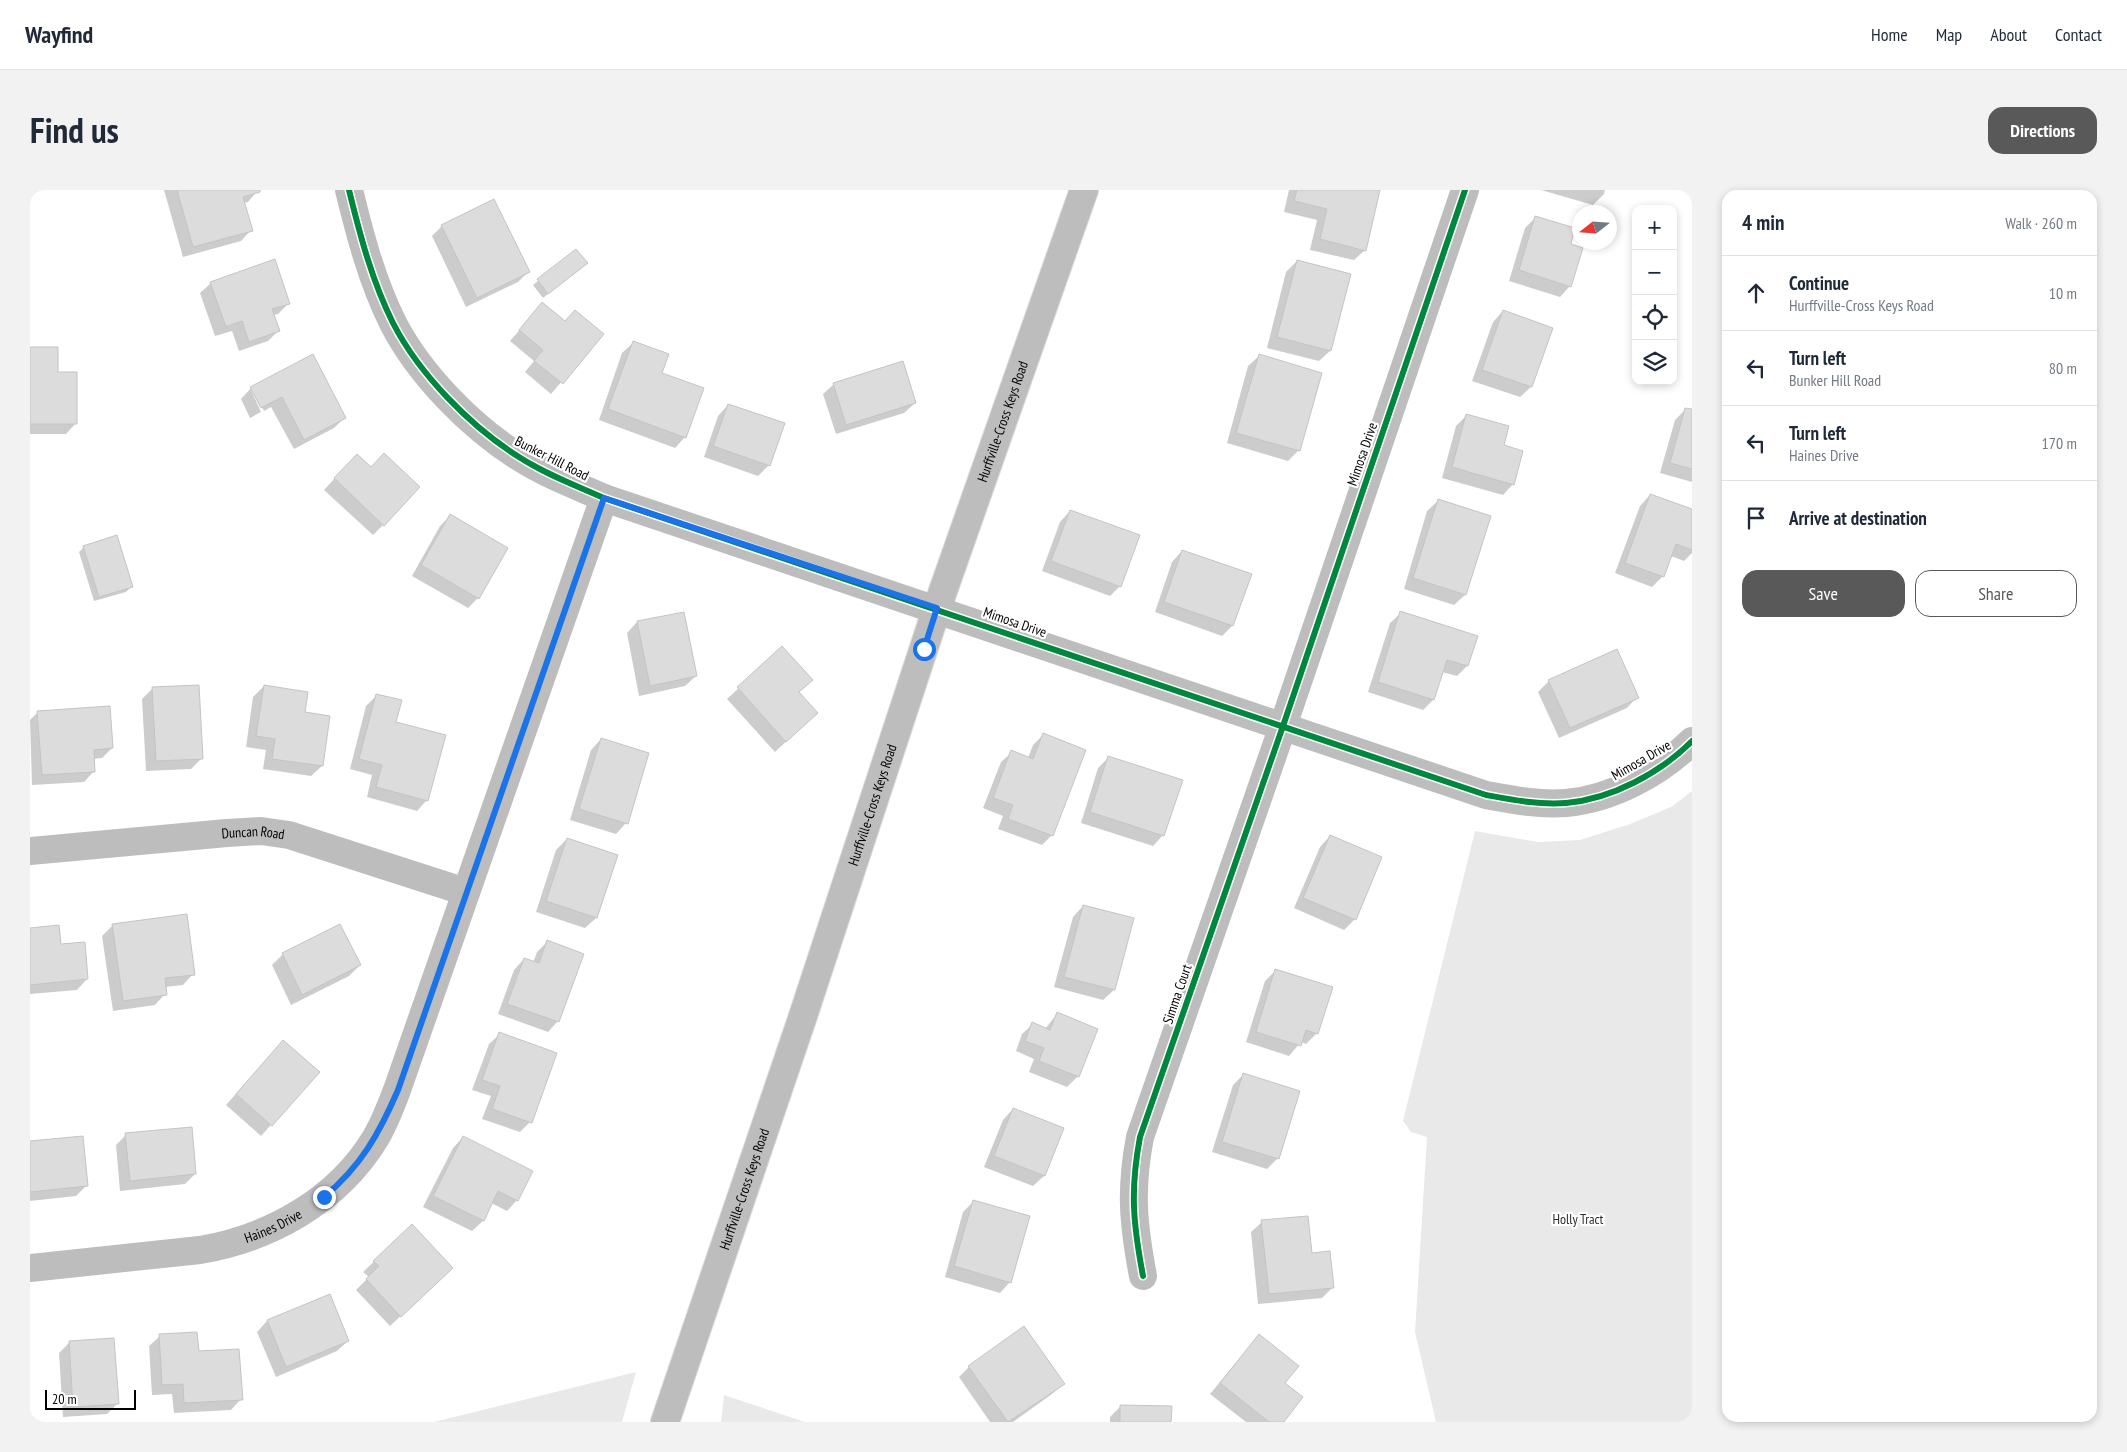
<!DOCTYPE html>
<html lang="en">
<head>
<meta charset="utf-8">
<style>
	body { margin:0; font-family:"PT Sans Narrow",sans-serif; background:#f2f2f3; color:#1f2937 }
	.controls { position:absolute; right:15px; top:15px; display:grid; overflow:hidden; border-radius:10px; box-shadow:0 2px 8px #0003 }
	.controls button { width:45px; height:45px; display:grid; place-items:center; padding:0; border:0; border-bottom:1px solid #e0e1e3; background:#fff; color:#1f2937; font:25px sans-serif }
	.compass { position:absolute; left:1542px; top:15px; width:45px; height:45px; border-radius:50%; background:#fff; box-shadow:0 2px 8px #0003; rotate:253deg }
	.scale { position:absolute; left:15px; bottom:12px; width:91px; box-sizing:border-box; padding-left:5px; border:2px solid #000; border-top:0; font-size:14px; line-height:18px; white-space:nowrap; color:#000; -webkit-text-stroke:4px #fff; paint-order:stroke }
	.stop { position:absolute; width:15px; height:15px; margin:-11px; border:4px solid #1a73e8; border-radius:50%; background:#fff }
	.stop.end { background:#1a73e8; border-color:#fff; box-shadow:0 1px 5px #0008 }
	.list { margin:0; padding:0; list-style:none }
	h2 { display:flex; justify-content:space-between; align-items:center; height:65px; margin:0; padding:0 20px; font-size:21px }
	h2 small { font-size:16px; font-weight:400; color:#747a83 }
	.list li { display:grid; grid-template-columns:32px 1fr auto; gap:15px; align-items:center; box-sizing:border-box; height:75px; padding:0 20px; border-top:1px solid #e0e1e3 }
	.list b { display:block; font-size:19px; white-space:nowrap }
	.list p { margin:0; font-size:16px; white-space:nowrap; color:#747a83 }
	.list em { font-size:16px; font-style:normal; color:#747a83 }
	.actions { display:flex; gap:10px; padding:15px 20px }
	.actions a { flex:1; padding:11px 0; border:1px solid #595959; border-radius:15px; text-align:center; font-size:18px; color:#595959 }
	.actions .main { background:#595959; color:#fff }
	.icon { flex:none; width:28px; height:28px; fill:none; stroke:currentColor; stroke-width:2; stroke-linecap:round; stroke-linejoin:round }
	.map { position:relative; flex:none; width:1662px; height:1232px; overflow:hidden; border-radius:15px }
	header { display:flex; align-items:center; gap:30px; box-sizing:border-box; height:70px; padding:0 25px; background:#fff; border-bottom:1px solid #e0e1e3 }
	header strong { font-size:24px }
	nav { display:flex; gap:28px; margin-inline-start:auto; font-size:18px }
	.intro { display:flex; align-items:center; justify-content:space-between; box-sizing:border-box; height:120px; padding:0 30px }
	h1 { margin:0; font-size:35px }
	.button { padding:12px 22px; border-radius:15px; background:#595959; color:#fff; font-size:18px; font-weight:700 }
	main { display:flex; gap:30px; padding:0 30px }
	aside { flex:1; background:#fff; border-radius:15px; box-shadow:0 2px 8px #0003 }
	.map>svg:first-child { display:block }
</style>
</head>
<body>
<header>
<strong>Wayfind</strong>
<nav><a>Home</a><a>Map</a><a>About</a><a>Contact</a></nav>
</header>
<div class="intro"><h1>Find us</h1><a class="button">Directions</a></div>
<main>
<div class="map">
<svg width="1662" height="1232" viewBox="0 0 1662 1232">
	<rect width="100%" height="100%" fill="#fff"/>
	<g fill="#e9e9e9">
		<path d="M1662,601V1232H1406L1385,1142L1397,947L1381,942L1373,931L1445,641L1508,652L1550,650L1600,634L1641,617Z"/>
		<path d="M606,1182L592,1232H404Z"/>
		<path d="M694,1205L775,1232H691Z"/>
	</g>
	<g fill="#0003">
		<path d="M134,0H228L218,12L214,13L221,40L211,51L153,67Z"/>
		<path d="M1259,0H1349L1335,60L1324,70L1280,60L1287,30L1254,22Z"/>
		<path d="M1511,0H1575L1574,4L1563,15Z"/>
		<path d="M1506,27L1539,54L1540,96L1530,107L1479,91L1495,38Z"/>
		<path d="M412,36L498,82L488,92L436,117L402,46Z"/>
		<path d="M546,60L551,78L513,108L503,95Z"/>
		<path d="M1267,71L1319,85L1300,161L1289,171L1237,158L1256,82Z"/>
		<path d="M181,93L259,113L248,124L243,125L248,141L238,151L209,161L202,141L185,146L170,103Z"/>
		<path d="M512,114L535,132L572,144L521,204L495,182L504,171L480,151Z"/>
		<path d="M1473,121L1521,138L1501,197L1490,207L1442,191L1463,132Z"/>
		<path d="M603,153L630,184L655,247L645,258L569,230L592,163Z"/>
		<path d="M0,159L27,183L46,233L36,244H0Z"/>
		<path d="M282,166L315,227L304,238L264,259L241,217L234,221L223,200H221L231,222L220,228L211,209L221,198Z"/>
		<path d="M1229,166L1269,260L1258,271L1197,253L1218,176Z"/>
		<path d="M804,194L885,213L874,223L806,244L793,204Z"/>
		<path d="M698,215L739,275L728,286L674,267L688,226Z"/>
		<path d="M1656,219L1662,221V292L1630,283L1645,230Z"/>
		<path d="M1437,225L1472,256L1483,294L1473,305L1412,288L1426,236Z"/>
		<path d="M316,276L353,335L343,345L294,300Z"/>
		<path d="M1620,305L1662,321V363L1654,371L1641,366L1633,386L1622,397L1585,383L1610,316Z"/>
		<path d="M1408,311L1435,405L1424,415L1374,399L1397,321Z"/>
		<path d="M1040,321L1090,396L1080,406L1012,381L1030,332Z"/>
		<path d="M420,326L448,408L438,418L382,386L410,336Z"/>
		<path d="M54,357L101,397L96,402L64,411L49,362Z"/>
		<path d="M1152,361L1202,436L1192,446L1125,422L1142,372Z"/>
		<path d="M1371,423L1446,447L1437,476L1427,486L1412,482L1403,510L1393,520L1338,502L1360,433Z"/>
		<path d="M607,432L666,486L655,496L609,506L597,443Z"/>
		<path d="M752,458L768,502L776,533L745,562L697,509Z"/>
		<path d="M1519,491L1607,507L1597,518L1529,548L1508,502Z"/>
		<path d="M234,496L273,523L292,576L281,586L233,579L236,560L216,557L223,507Z"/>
		<path d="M123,498L172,568L161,579L116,581L112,509Z"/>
		<path d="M347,505L365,533L397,610L387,621L337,607L342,585L320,579L336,516Z"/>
		<path d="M8,522L82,558L72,568L63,569L64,581L54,592L2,595L0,530Z"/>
		<path d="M1013,545L1022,645L1012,655L968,639L973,626L953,618L971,572L982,562L998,568L1003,555Z"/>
		<path d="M571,549L596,633L586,644L540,630L561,560Z"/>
		<path d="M1079,567L1133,645L1123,656L1051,633L1068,578Z"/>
		<path d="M1300,646L1325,729L1314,740L1264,718L1290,657Z"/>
		<path d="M537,649L566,728L555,738L506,722L526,660Z"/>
		<path d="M1053,716L1102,729L1084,800L1073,810L1024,797L1043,727Z"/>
		<path d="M83,735L163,784L153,795L135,797V804L125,815L83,821L72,746Z"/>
		<path d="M0,740L30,755L57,789L47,800L0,804Z"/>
		<path d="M517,752L528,831L518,842L468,824L484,780L494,769L503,773L507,762Z"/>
		<path d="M253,764L330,775L319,786L261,815L242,775Z"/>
		<path d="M1246,780L1287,843L1276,854L1271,852L1259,866L1216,852L1235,791Z"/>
		<path d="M1027,824L1048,886L1037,897L999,882L1004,869L986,861L992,844L1003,834L1015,839Z"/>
		<path d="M470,844L500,932L490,942L452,929L461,906L442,900L459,854Z"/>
		<path d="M243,862L288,882L231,946L196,915Z"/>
		<path d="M1213,885L1248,968L1237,979L1182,962L1203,895Z"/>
		<path d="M983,919L1032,939L1014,986L1003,996L954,977L973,930Z"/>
		<path d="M96,945L165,984L155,994L90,1001L86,955Z"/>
		<path d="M433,947L487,1010L477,1021L461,1013L453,1031L442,1041L393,1017L423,958Z"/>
		<path d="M0,953L57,995L46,1006L0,1011Z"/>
		<path d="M944,1011L980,1092L970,1103L915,1087L933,1022Z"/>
		<path d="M1232,1032L1281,1065L1302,1098L1292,1108L1228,1114L1221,1042Z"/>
		<path d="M381,1036L411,1088L360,1136L326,1100L339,1087L333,1082Z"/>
		<path d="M299,1106L318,1151L307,1161L246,1187L227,1142L237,1131Z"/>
		<path d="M1229,1145L1254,1193L1253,1232H1216L1180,1204Z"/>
		<path d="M130,1146L168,1163L211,1209L201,1220L144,1223L142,1204L122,1205L119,1156Z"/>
		<path d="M83,1149L87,1214L77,1224L33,1227L29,1163L39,1153Z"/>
		<path d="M939,1177L1033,1194L1022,1204L983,1232H960L929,1187Z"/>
		<path d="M1091,1216L1140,1232H1080V1227Z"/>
	</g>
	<g fill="#dcdcdc" stroke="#c4c4c4">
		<path d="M147,0H230V2L213,7L223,41L163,57Z"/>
		<path d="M1267,0H1350L1336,61L1290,49L1297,19L1264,11Z"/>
		<path d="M464,9L500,82L447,108L411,35Z"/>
		<path d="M1505,26L1545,38L1541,54L1553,58L1541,97L1489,80Z"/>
		<path d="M546,59L558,73L518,104L507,89Z"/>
		<path d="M245,69L260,114L242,119L250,141L219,152L212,131L196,137L180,92Z"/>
		<path d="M1267,70L1321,84L1301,161L1247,147Z"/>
		<path d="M512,112L535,131L545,120L574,144L533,194L504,171L513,160L489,140Z"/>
		<path d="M1473,120L1523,138L1502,197L1452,180Z"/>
		<path d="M603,151L639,164L632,183L674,198L656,248L578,219Z"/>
		<path d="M0,157H28V182H47V234H0Z"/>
		<path d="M283,164L316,228L274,250L252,207L231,218L220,197Z"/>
		<path d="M1229,164L1292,183L1270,261L1206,243Z"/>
		<path d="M873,171L886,213L816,235L803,193Z"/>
		<path d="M698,214L755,233L740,276L683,256Z"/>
		<path d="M1655,218L1662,219V279L1640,273Z"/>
		<path d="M1436,224L1479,236L1474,255L1493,261L1484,295L1422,277Z"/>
		<path d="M354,263L390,297L354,336L304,288L327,264L341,277Z"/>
		<path d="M1620,304L1662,319V360L1646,354L1634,387L1595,373Z"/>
		<path d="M1408,309L1461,326L1436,405L1383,388Z"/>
		<path d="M1040,320L1110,345L1091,397L1021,371Z"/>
		<path d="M420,324L478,358L449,409L391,375Z"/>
		<path d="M87,345L103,397L69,407L53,356Z"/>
		<path d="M1152,360L1222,384L1203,436L1134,412Z"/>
		<path d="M1370,421L1448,446L1438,476L1417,470L1404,510L1348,492Z"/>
		<path d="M654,422L667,486L620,496L607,431Z"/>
		<path d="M752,456L783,490L769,502L788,523L756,552L707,497Z"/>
		<path d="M1587,459L1609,508L1540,538L1518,490Z"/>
		<path d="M169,495L173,569L126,571L122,497Z"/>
		<path d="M234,495L278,502L275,522L300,526L293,576L242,569L245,549L226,546Z"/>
		<path d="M346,504L372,510L366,532L416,545L398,611L346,597L352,575L329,569Z"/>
		<path d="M80,516L83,558L64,560L65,582L12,585L7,521Z"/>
		<path d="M1013,543L1056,560L1023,646L978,629L983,615L963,608L981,560L1003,569Z"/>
		<path d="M571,548L619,563L598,634L549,619Z"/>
		<path d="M1078,566L1153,590L1134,646L1060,622Z"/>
		<path d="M1300,645L1352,667L1326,730L1273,708Z"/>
		<path d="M537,648L588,665L567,728L516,711Z"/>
		<path d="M1053,715L1104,728L1085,800L1034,787Z"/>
		<path d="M157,724L165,785L135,788L137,805L93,811L82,734Z"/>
		<path d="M310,734L331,775L272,805L252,763Z"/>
		<path d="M29,735L31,754L55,752L58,789L0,795V738Z"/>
		<path d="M517,750L554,764L529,832L477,814L494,768L509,773Z"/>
		<path d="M1245,779L1303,797L1288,844L1276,840L1271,856L1226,842Z"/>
		<path d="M1027,822L1068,839L1049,887L1009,871L1014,858L995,851L1002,832L1020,840Z"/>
		<path d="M469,842L527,863L502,933L462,919L470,896L452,890Z"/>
		<path d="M253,850L290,882L242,936L206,904Z"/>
		<path d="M1213,883L1270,901L1249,969L1192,952Z"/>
		<path d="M983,918L1034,938L1015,986L964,966Z"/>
		<path d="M162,937L166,984L100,991L95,943Z"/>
		<path d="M53,946L58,996L0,1002V951Z"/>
		<path d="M433,946L503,981L488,1011L468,1001L454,1031L403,1006Z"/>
		<path d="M943,1010L1000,1026L981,1093L924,1076Z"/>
		<path d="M1278,1026L1282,1063L1300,1061L1304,1098L1239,1104L1231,1030Z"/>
		<path d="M382,1034L423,1078L371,1127L336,1089L349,1076L343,1071Z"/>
		<path d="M300,1104L319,1151L256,1177L237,1130Z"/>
		<path d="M994,1136L1035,1194L978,1232L938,1176Z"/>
		<path d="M167,1142L169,1161L209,1159L213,1210L154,1213L153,1194L132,1195L129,1144Z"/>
		<path d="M1229,1144L1269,1176L1255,1193L1273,1207L1254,1232H1239L1190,1193Z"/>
		<path d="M84,1148L89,1214L43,1217L39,1151Z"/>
		<path d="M1090,1215L1142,1216L1141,1232H1090Z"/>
	</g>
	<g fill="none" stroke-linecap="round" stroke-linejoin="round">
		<defs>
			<g id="major">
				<path id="s3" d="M635,1232L772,829L907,418L1054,0"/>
			</g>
		</defs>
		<use href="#major" stroke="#dbdbdb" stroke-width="30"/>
		<g stroke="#bdbdbd" stroke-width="28">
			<path d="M319,0C330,45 342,91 363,133C389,184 441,237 489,267C515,284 545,295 574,308L1456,605C1483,610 1509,615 1536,613C1582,609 1630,583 1662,551"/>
			<path id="s1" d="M0,661L197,643L231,641L259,645L436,702"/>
			<path id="s2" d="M0,1078L170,1060C240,1048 307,1011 345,949C354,934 361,916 367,900L574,308"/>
			<path d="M1113,1086C1103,1033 1100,1000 1110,947L1253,536L1435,0"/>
		</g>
		<use href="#major" stroke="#bdbdbd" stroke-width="28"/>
		<defs>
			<g id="cycleway">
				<path d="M319,0C330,45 342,91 363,133C389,184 441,237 489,267C515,284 545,295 574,308L1456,605C1483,610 1509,615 1536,613C1582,609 1630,583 1662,551"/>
				<path d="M1113,1086C1103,1033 1100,1000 1110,947L1253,536L1435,0"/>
			</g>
		</defs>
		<use href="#cycleway" stroke="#fff" stroke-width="9"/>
		<use href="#cycleway" stroke="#00873e" stroke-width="6"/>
	</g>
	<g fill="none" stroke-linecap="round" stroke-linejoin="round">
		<path stroke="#1a73e8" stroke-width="6" d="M294,1007C331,976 349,944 368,900L574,308L907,418L894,459"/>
	</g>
	<g text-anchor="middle" stroke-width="4.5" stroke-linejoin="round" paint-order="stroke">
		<g font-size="14" fill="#000" stroke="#fff">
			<text dy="5" stroke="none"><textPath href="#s3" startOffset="1056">Hurffville-Cross Keys Road</textPath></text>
			<text transform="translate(1332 264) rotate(-71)" y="5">Mimosa Drive</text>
			<text transform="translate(522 268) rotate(27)" y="5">Bunker Hill Road</text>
			<text transform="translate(985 432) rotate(19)" y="5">Mimosa Drive</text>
			<text transform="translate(1611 570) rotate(-30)" y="5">Mimosa Drive</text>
			<text dy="5" stroke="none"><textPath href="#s3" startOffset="651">Hurffville-Cross Keys Road</textPath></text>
			<text dy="5" stroke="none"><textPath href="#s1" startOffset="224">Duncan Road</textPath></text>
			<text transform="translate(1147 804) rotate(-71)" y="5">Simma Court</text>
			<text dy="5" stroke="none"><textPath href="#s3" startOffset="246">Hurffville-Cross Keys Road</textPath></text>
			<text dy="5" stroke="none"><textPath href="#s2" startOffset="248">Haines Drive</textPath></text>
		</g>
		<g font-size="14" fill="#2e2e2e" stroke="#fff">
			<text x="1548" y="1034">Holly Tract</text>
		</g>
	</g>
</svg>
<div class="controls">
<button>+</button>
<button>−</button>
<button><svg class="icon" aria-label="locate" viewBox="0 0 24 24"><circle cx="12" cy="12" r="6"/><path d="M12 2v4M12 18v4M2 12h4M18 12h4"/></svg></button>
<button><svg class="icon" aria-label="layers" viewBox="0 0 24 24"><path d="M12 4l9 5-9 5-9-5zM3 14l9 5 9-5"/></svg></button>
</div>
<svg class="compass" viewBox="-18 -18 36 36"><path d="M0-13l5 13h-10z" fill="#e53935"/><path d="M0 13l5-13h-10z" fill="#747a83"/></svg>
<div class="scale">20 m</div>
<div class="stop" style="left:894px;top:459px"></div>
<div class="stop end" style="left:294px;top:1007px"></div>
</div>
<aside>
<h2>4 min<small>Walk · 260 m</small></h2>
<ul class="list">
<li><svg class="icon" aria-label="ahead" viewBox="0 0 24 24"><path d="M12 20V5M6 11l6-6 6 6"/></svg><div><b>Continue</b><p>Hurffville-Cross Keys Road</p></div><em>10 m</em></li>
<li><svg class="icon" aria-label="left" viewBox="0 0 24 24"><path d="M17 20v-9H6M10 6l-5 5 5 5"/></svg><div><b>Turn left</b><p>Bunker Hill Road</p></div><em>80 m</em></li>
<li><svg class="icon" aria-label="left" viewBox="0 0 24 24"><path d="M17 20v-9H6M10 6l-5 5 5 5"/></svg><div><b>Turn left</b><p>Haines Drive</p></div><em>170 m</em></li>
<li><svg class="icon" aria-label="arrive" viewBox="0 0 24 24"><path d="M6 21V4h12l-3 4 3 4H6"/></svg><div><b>Arrive at destination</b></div></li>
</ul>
<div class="actions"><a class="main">Save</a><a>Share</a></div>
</aside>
</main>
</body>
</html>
